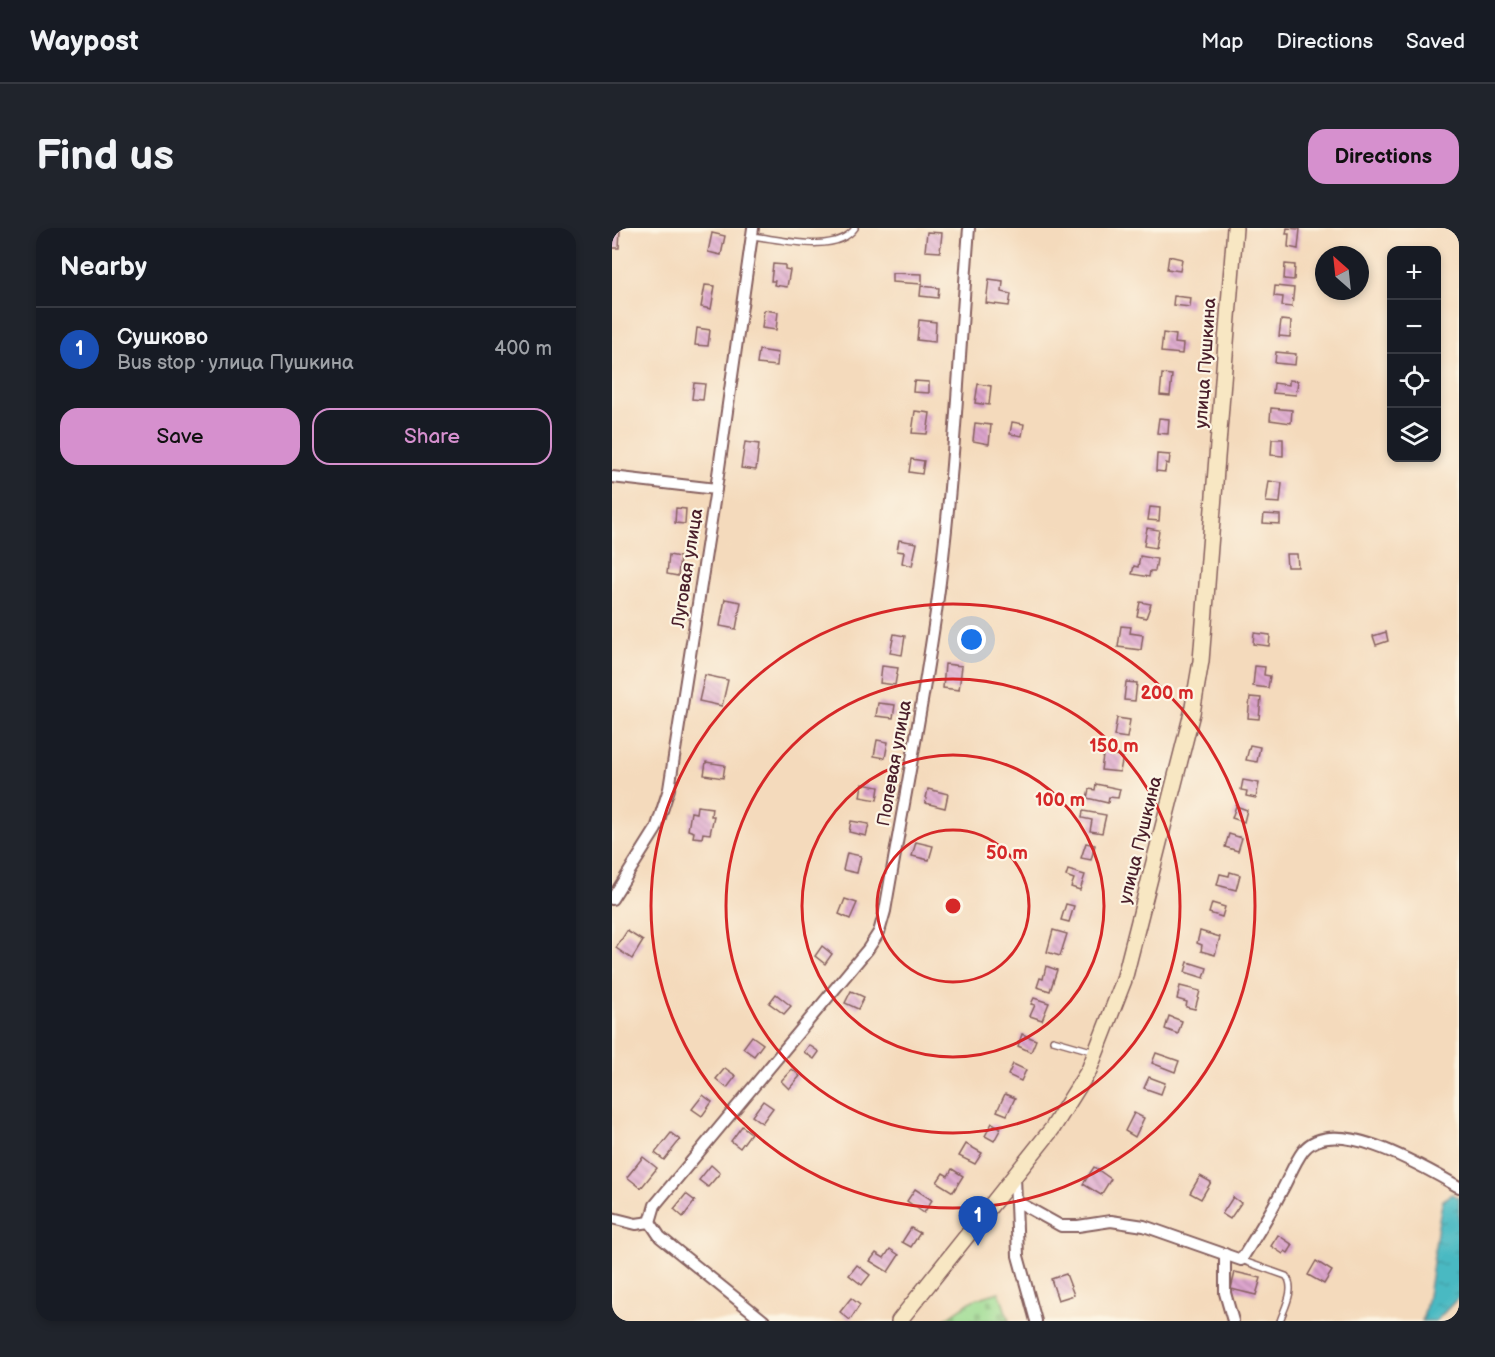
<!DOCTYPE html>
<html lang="en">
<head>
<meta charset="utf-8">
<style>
	body { margin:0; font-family:"Balsamiq Sans",sans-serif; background:#20242c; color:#f1f3f6 }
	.controls { position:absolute; right:18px; top:18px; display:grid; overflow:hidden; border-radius:12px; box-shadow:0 3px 9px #0003 }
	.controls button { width:54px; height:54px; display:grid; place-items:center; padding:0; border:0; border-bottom:2px solid #363941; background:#171b24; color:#f1f3f6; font:30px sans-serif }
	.compass { position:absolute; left:703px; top:18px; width:54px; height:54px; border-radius:50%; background:#171b24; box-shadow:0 3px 9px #0003; rotate:333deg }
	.you { position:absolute; left:360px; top:412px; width:21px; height:21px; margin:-15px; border:4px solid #fff; border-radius:50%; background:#1a73e8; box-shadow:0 0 0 9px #1a73e833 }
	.badge { display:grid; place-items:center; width:39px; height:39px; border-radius:50%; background:#d690ce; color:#fff; font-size:20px; font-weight:700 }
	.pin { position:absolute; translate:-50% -50px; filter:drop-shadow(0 2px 3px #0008) }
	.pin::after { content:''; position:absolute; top:32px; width:21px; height:18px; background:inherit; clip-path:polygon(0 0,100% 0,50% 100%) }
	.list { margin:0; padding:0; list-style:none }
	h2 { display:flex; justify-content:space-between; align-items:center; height:78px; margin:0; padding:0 24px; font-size:26px }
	h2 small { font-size:20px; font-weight:400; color:#9ea1a6 }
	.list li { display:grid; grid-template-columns:39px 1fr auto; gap:18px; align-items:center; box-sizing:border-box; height:84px; padding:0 24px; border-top:2px solid #363941 }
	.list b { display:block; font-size:22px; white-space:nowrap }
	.list p { margin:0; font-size:20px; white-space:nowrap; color:#9ea1a6 }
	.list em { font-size:20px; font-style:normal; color:#9ea1a6 }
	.actions { display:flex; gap:12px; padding:18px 24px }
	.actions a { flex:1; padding:14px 0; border:2px solid #d690ce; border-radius:18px; text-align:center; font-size:21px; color:#d690ce }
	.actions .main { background:#d690ce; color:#111 }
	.icon { flex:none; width:33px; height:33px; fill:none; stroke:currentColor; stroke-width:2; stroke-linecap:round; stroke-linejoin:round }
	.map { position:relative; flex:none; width:847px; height:1093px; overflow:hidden; border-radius:18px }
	header { display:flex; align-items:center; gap:36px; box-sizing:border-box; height:84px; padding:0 30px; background:#171b24; border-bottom:2px solid #363941 }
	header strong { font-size:28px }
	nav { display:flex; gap:33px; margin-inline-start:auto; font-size:21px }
	.intro { display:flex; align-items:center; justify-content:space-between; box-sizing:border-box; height:144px; padding:0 36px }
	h1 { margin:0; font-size:42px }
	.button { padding:15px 27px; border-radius:18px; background:#d690ce; color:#111; font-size:21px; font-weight:700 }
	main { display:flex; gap:36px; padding:0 36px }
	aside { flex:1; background:#171b24; border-radius:18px; box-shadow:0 3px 9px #0003 }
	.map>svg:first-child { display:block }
</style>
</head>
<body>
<header>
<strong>Waypost</strong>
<nav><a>Map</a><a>Directions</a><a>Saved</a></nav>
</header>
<div class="intro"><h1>Find us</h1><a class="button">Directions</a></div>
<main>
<aside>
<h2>Nearby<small></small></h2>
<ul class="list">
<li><span class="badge" style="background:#1a4fb4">1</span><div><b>Сушково</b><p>Bus stop · улица Пушкина</p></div><em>400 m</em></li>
</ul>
<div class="actions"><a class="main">Save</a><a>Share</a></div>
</aside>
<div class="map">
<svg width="847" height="1093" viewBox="0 0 847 1093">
	<defs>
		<pattern id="cemetery-stones" width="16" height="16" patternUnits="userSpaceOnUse" patternTransform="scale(1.5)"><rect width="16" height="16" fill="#9bdb91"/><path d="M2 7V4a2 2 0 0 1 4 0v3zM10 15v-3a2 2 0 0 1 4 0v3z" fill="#87bc7d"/></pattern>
		<pattern id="water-ripples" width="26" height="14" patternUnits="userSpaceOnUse" patternTransform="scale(1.5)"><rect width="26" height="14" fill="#4ab9c2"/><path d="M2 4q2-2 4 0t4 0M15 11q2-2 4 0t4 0" fill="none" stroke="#40969e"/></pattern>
		<pattern id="building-back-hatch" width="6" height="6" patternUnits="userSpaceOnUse" patternTransform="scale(1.5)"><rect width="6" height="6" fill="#dda5ce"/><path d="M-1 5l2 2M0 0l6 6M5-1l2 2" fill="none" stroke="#b586a7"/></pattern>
	</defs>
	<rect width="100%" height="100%" fill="#fcf5e5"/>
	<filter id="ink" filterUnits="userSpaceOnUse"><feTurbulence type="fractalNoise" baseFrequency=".0167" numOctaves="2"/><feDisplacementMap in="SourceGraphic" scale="12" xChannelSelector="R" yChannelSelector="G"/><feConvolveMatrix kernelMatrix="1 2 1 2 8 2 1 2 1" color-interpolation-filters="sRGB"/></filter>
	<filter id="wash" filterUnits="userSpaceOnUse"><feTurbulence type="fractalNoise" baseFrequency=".008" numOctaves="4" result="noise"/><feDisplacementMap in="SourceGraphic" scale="24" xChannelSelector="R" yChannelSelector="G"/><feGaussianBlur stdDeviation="1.35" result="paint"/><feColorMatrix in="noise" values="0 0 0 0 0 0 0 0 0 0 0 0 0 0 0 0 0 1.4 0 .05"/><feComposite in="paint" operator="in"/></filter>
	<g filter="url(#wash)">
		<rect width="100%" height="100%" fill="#f4dabc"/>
		<path fill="url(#cemetery-stones)" stroke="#727d5e" stroke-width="1.5" d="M387,1064L397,1093H331L361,1072Z"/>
		<path fill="url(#water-ripples)" stroke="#4a6c76" stroke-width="1.5" d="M841,966L847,970V1069L824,1093H810C822,1054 821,1012 831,972Z"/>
		<g id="blocks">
			<g fill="url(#building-back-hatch)">
				<path d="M675,0L688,1L686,21L676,19L677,6H674Z"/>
				<path d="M0,2H8L7,20H0Z"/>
				<path d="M315,4L330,5L328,24L313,23Z"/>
				<path d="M100,5L113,8L109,27L96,24Z"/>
				<path d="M557,28L570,31L568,43L555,41Z"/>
				<path d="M161,36L173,37V41L178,42L175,59L162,57L163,53H159Z"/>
				<path d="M673,36L683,37L682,52L672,51Z"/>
				<path d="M280,45L310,46V56L280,54Z"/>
				<path d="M377,51L391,53L390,64L399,66L397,78L374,75Z"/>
				<path d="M93,57L103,58L99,81L89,79Z"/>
				<path d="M309,58L327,60L326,70L308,68Z"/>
				<path d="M663,58L682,60L680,79L670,78L671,69L662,68Z"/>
				<path d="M562,68L579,70L578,79L561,77Z"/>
				<path d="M152,82L166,84L164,102L150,100Z"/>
				<path d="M307,92L324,94L323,114L305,112Z"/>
				<path d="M669,92L679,93L678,109L667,108Z"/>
				<path d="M85,100L98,102L96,118L83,117Z"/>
				<path d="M551,105L564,107L563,115L571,116L570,126L549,124Z"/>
				<path d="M147,122L166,125L165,138L145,136Z"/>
				<path d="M664,124L684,126L683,137L663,135Z"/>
				<path d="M550,146L560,147L558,168L548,167Z"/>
				<path d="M677,152L686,153L684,167L661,165L662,155L677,157Z"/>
				<path d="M302,153L317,154V165L301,164Z"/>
				<path d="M82,155L93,156L91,172L80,171Z"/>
				<path d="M366,156L379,158L377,177L363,175Z"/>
				<path d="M659,180L680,182L679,195L658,192Z"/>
				<path d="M303,183L318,185L315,206L300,205Z"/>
				<path d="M547,190L557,191L556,206L545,205Z"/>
				<path d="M400,194L412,196L410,208L398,206Z"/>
				<path d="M363,195L379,197L377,216L361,213Z"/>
				<path d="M660,211H671V228L659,227Z"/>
				<path d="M133,214L147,216L144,242L129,240Z"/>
				<path d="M545,226L558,227L557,236L554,235L553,244L544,243Z"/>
				<path d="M299,231L312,233L310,246L297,244Z"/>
				<path d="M657,253L670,255L668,275L654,274Z"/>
				<path d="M538,279L548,280L547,293L536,292Z"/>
				<path d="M64,280L74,281L73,296L63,295Z"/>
				<path d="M652,286L668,287V296L651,295Z"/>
				<path d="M535,300L547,302L544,320L532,318Z"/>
				<path d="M287,312L305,315L300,338L290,335L292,324L285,323Z"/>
				<path d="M674,326H685L686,339H675Z"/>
				<path d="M57,327L68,329L66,348L55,346Z"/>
				<path d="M528,328L545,331L543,343H538L537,349L520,346L522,338L526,339Z"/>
				<path d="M113,371L129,374L124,401L108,398Z"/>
				<path d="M528,374L539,376L534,390L525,388Z"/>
				<path d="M509,398L519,399L518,405L531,407L529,422L506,419Z"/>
				<path d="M774,404L776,413L764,417L761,408Z"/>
				<path d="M642,405L658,407L657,418L641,416Z"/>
				<path d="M282,406L293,408L290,427L278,425Z"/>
				<path d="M333,436L350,438L347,462L331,460Z"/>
				<path d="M270,438L286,440L283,457L268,455Z"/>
				<path d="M643,438L653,439L652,447L658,448L656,460L641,458Z"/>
				<path d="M93,447L116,452L110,478L87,473Z"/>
				<path d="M514,454L525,455L523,473L512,472Z"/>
				<path d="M638,469L649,470L647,491L636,490Z"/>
				<path d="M266,475L283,477L281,490L264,488Z"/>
				<path d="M505,490L518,492L515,510L502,508Z"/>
				<path d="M265,512L276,514L273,530L262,528Z"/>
				<path d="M638,517L648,519L645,534L634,532Z"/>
				<path d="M492,521L503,522L502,527L511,528L508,544L489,542Z"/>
				<path d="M94,534L113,537L111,550L92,547Z"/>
				<path d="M631,552L647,555L644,570L634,568L635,563L629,562Z"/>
				<path d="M250,556L267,559L265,572L248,569Z"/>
				<path d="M484,556L508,561L506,570L497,569L496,575L475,570L477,561L483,562Z"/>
				<path d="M316,561L336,566L333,580L313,575Z"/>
				<path d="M85,578L100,580L99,588H102L98,606L91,605L90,610L81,609L82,604L76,602L79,584L84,585Z"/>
				<path d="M624,578L635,582L632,594L620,590Z"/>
				<path d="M471,583L494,587L490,605L478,603L480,592L470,590Z"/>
				<path d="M239,593L257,596L254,608L237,604Z"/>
				<path d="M617,606L630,610L626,623L613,619Z"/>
				<path d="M304,614L321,618L317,632L300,628Z"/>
				<path d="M474,615L483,617L479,632L469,630Z"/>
				<path d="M235,625L249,628L245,645L231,642Z"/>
				<path d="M456,642L473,647L468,662L459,659L462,651L454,648Z"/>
				<path d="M618,644L628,647L624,662L605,657L608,646L617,648Z"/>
				<path d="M233,671L245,675L238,691L227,686Z"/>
				<path d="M600,675L613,679L610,689L597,685Z"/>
				<path d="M454,676L462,678L457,694L449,692Z"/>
				<path d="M441,702L455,706L448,728L435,724Z"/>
				<path d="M15,703L31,713L20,731L4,720Z"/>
				<path d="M588,703L608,709L603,727L589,723L590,717L585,715Z"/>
				<path d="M210,718L220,726L213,736L203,728Z"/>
				<path d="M576,734L595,740L592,750L573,744Z"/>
				<path d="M434,738L445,742L438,763L425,759L428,750L431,751Z"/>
				<path d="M568,758L588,763L583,781L574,779L575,774L565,771Z"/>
				<path d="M239,763L252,769L246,781L233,775Z"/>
				<path d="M164,766L179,778L172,786L157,775Z"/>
				<path d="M422,770L437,775L430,792L418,788L423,777L419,776Z"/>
				<path d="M557,788L570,793L566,806L553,801Z"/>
				<path d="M410,806L424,812L419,824L406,818Z"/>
				<path d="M140,808L151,816L142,828L131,820Z"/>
				<path d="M197,817L207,824L202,831L192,824Z"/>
				<path d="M544,825L567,833L563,844L540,835Z"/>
				<path d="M401,836L414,842L409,853L396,847Z"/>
				<path d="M113,840L124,848L115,860L104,851Z"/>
				<path d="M180,841L188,848L177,861L169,853Z"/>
				<path d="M537,849L553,855L549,866L532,860Z"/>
				<path d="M393,866L403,870L395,887L385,883Z"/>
				<path d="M91,867L100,874L90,888L80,881Z"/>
				<path d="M151,873L161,880L150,895L140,888Z"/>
				<path d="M522,885L532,890L523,909L513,903Z"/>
				<path d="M380,895L389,900L382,913L373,908Z"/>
				<path d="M130,898L139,905L128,920L119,913Z"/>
				<path d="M59,905L68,912L52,932L43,925Z"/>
				<path d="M354,916L370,925L363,936L347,928Z"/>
				<path d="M31,929L45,940L29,960L15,949Z"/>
				<path d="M99,937L108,945L96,959L87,952Z"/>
				<path d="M482,939L499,951L489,967L471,956Z"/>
				<path d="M340,941L351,948L341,964L325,954L331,945L336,948Z"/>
				<path d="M588,948L599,954L589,971L578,965Z"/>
				<path d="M303,961L320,972L312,985L295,973Z"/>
				<path d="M74,966L83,973L71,989L62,981Z"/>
				<path d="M621,969L629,975L618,991L610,986Z"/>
				<path d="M299,1000L308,1005L299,1019L290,1014Z"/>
				<path d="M666,1007L681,1017L676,1025L673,1023L671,1026L659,1018Z"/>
				<path d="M278,1021L287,1027L276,1044L258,1033L264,1025L272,1030Z"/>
				<path d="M704,1033L720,1043L712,1056L696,1047Z"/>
				<path d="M245,1037L258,1047L250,1057L237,1047Z"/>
				<path d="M623,1044L649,1050L644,1067L619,1061Z"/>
				<path d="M454,1046L462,1067L446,1072L439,1051Z"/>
				<path d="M239,1070L248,1077L238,1092L228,1084Z"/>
			</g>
		</g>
	</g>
	<g filter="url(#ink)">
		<use href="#blocks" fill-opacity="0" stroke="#86605e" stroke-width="1.5"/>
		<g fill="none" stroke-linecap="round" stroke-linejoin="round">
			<defs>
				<g id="lane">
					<path d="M140,8C168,11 224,27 243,0"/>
					<path d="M441,812L483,824"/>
					<path d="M629,1032L674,1048C684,1060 673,1079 668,1093"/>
				</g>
				<g id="street">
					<path d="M0,249L104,261"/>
					<path d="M0,671L44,601L57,561L104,261L141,0"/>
					<path d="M403,948L406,1028L424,1093"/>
					<path d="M404,973L449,998H466L499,993L532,998L629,1032C643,1010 657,988 669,964C676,952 682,935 691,923C722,884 815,941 847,959"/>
					<path d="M0,990L24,996L38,994"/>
					<path d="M38,994L43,977L256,721L267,704L273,683C290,583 310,484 324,384C342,257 347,128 357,0"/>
					<path d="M38,994L48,1009L152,1093"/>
					<path d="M613,1026V1065L621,1093"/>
				</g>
				<path id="secondary" d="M287,1093L440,901L477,842L512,752L580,485L589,433L623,0"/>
			</defs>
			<use href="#lane" stroke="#86605e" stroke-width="8"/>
			<use href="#street" stroke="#86605e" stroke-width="14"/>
			<use href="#secondary" stroke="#86605e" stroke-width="18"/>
			<use href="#lane" stroke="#fff" stroke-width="5"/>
			<use href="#street" stroke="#fff" stroke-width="10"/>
			<use href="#secondary" stroke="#f8e7c3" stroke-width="15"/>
		</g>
	</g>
	<g fill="none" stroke="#d62828" stroke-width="3">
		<circle cx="341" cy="678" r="76"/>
		<circle cx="341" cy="678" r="151"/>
		<circle cx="341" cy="678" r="227"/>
		<circle cx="341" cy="678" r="302"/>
	</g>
	<g text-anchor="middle" stroke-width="4.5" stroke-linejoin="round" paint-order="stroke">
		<g font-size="18" fill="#4a1f2b" stroke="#fcf5e5">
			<text transform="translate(593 135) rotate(-86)" y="6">улица Пушкина</text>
			<text transform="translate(75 340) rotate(-81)" y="6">Луговая улица</text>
			<text transform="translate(282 535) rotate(-80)" y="6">Полевая улица</text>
			<text transform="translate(528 612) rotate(-76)" y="6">улица Пушкина</text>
		</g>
	</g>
	<circle cx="341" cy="678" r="9" fill="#d62828" stroke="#fcf5e5" stroke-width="3"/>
	<g font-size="18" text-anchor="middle" font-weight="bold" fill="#d62828" stroke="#fcf5e5" stroke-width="4.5" stroke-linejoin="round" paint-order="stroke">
		<text x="555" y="471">200 m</text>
		<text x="502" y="524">150 m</text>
		<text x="448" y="578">100 m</text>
		<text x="395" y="631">50 m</text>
	</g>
</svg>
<div class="controls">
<button>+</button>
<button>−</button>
<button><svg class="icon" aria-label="locate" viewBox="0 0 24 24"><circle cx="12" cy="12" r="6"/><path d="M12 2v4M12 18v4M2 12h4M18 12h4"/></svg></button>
<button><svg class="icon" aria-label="layers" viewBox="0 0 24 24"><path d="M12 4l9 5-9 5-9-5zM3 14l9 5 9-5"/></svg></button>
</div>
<svg class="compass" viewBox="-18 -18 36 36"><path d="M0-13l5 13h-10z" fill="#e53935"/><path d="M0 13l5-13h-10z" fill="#9ea1a6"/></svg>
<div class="you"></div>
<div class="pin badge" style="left:366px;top:1018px;background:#1a4fb4">1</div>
</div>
</main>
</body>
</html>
